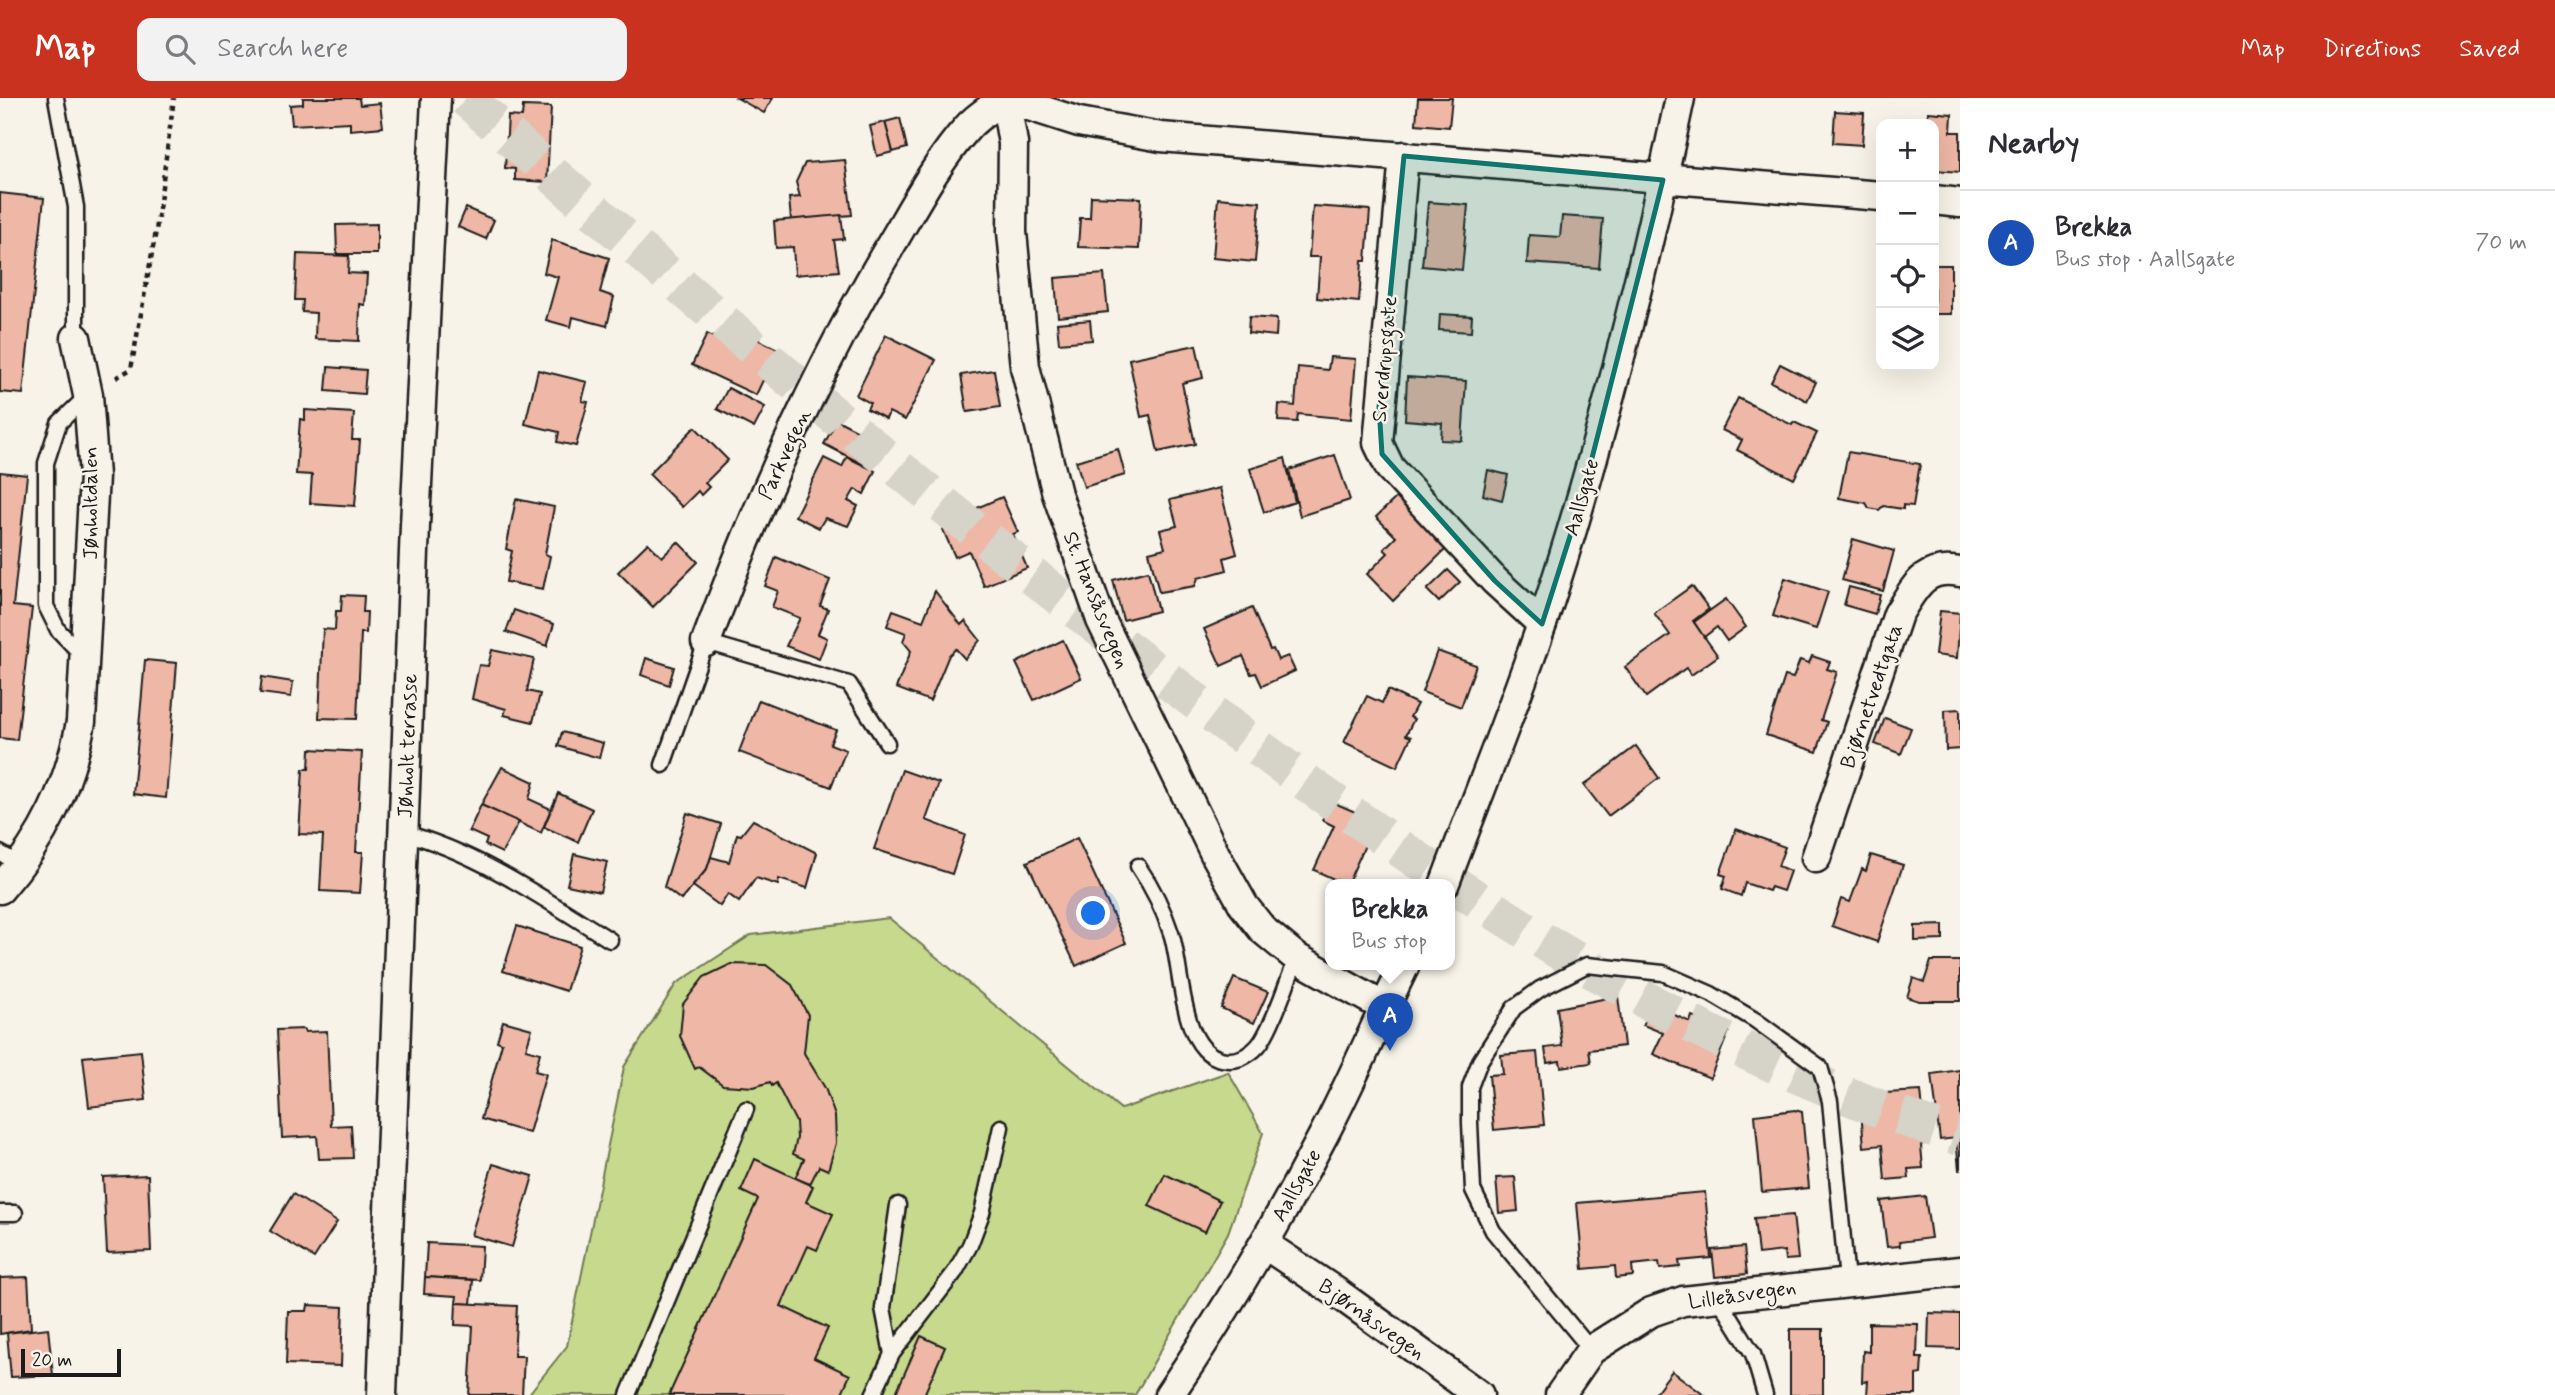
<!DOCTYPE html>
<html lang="en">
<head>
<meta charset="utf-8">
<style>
	body { margin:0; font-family:Mynerve,sans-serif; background:#f2f2f3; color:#2b2b33 }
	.controls { position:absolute; right:21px; top:21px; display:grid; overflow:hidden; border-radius:14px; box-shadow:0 7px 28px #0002 }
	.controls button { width:63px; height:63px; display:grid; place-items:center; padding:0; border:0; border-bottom:2px solid #e1e1e2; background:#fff; color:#2b2b33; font:35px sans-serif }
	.scale { position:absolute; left:21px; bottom:18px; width:100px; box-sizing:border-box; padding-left:7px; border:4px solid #1c1c1c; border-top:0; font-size:19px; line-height:24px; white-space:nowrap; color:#1c1c1c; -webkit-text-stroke:5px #f7f3e8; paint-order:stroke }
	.you { position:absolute; left:1094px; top:816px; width:24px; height:24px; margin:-18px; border:5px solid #fff; border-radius:50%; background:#1a73e8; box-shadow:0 0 0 10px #1a73e833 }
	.badge { display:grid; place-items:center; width:46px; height:46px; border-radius:50%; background:#c8321e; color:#fff; font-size:23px; font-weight:700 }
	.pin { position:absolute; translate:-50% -58px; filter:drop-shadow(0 2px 4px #0008) }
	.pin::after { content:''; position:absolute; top:37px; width:24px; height:21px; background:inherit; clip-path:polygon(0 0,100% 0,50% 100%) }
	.popup { position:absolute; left:1325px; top:781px; width:130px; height:91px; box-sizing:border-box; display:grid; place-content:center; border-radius:14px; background:#fff; filter:drop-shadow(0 2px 5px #0005); font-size:23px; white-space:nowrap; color:#7c7c81 }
	.popup b { font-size:26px; color:#2b2b33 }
	.popup::after { content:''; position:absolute; left:50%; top:100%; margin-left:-14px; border:14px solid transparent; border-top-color:#fff }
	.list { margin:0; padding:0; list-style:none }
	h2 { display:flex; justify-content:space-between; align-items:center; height:91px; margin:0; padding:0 28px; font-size:30px }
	h2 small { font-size:23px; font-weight:400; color:#7c7c81 }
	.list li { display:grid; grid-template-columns:46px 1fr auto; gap:21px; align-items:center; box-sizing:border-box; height:105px; padding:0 28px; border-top:2px solid #e1e1e2 }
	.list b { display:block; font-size:26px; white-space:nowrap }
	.list p { margin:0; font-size:23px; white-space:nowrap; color:#7c7c81 }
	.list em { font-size:23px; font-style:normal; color:#7c7c81 }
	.icon { flex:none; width:38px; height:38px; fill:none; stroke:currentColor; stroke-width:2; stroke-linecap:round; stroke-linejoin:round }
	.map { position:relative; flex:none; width:1960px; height:1297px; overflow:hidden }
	header { display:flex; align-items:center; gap:42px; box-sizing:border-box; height:98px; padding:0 35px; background:#c8321e; color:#fff }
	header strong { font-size:33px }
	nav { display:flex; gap:38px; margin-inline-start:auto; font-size:24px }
	.search { width:490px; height:63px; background:#f2f2f3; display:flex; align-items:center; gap:18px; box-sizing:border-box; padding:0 24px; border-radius:14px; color:#7c7c81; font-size:26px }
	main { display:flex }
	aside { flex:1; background:#fff }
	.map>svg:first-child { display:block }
</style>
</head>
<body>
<header>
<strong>Map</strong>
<div class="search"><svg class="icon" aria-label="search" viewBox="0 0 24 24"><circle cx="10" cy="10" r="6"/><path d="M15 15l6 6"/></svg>Search here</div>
<nav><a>Map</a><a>Directions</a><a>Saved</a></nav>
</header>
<main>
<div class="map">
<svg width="1960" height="1297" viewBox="0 0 1960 1297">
	<rect width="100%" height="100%" fill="#f7f3e8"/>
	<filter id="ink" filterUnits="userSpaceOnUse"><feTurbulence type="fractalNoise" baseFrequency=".0143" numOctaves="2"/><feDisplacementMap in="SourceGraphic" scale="14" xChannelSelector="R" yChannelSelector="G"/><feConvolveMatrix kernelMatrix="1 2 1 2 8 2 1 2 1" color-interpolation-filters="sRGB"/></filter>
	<g filter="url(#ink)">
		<path fill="#c7d98d" stroke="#727a54" stroke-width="2" d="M889,820L1121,1011L1228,974L1263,1035L1228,1135L1135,1297H528L567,1248L624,969L676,886L751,837Z"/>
		<g fill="#efb7a5" stroke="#1c1c1c" stroke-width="2">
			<path d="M303,0H359L360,7L380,5L383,29L350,32V24L292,27L290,7L303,6Z"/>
			<path d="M737,0H773L764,15Z"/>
			<path d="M1418,0H1452L1449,29L1416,26Z"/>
			<path d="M523,8L551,9L547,84L515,82V71L505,70L508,18L522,19Z"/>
			<path d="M1835,13L1864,15L1862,47L1833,45Z"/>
			<path d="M1928,14L1952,16L1951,34H1960V74L1934,72V26H1927Z"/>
			<path d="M900,20L907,50L893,54L885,24Z"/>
			<path d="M885,24L893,54L877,58L870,28Z"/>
			<path d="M845,62L852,117L791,122L789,100L800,99L796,84L805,65Z"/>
			<path d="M0,95L44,100L23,296L0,294Z"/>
			<path d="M1091,98L1141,100L1139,151L1078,149L1080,120H1090Z"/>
			<path d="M1218,100L1260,104L1255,164L1213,160Z"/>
			<path d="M1428,104L1468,107L1462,172L1422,168Z"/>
			<path d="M1313,108L1370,112L1366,163H1362L1359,204L1317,200L1320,159H1309Z"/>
			<path d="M466,110L494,122L486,141L458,129Z"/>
			<path d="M841,117L844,141L834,142L839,173L795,177L793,149L776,150L774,123Z"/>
			<path d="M1562,118L1603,121L1599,170L1527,165L1529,137L1560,139Z"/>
			<path d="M377,126V156H337L336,127Z"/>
			<path d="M552,142L609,160L600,194L614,199L607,228L573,219L571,229L546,222L558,179L544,175Z"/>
			<path d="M297,156L349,158L348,175L367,176L365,207L360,206L359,243L315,241L316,215L302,214L303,202H295Z"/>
			<rect x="1934" y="167" width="17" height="49"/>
			<path d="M1104,176L1108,214L1058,219L1055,180Z"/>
			<path d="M1440,216L1472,218L1471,234L1439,232Z"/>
			<path d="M1249,219L1277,221L1276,238L1248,235Z"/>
			<path d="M1090,222L1092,242L1059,245L1057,225Z"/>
			<path d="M736,231L782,253L767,284L763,282L756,297L692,267L707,236L728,246Z"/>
			<path d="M886,237L936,262L905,322L889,314L886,321L867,311L870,305L856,297Z"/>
			<path d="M1196,247L1203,280L1182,285L1195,346L1158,354L1150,317L1141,319L1129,261Z"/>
			<path d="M1330,259L1356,261L1351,321L1298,316L1297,324L1278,323L1279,306L1295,308L1298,269L1328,272Z"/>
			<path d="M1780,266L1816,284L1807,303L1771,284Z"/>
			<path d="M328,269L366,272L364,296L326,293Z"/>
			<path d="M538,272L587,284L582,303L588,304L576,348L557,344L559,334L525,326Z"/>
			<path d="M994,272L1000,309L967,314L961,277Z"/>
			<path d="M1407,279L1466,283L1462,343L1441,342L1442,325L1405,322Z"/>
			<path d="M728,290L765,309L754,330L717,311Z"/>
			<path d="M1738,300L1792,327L1794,324L1817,335L1794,381L1737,352L1742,342L1722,332Z"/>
			<path d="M305,312L354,315L352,342H360L355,408L310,405L312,377L296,376L300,321L305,322Z"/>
			<path d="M837,322L874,341L862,366L824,346Z"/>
			<path d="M695,329L728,362L705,385L709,389L701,397L698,393L682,409L649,376Z"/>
			<path d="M1118,351L1125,377L1084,389L1076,363Z"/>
			<path d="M1848,354L1920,366L1913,408L1903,407V411L1883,408L1879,412L1869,410L1866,405L1839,400Z"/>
			<path d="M1335,357L1350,402L1300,418L1289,372Z"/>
			<path d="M847,359L875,373L864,396L855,391L848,403L858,408L848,428L825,420L819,430L795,418L824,360L842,369Z"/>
			<path d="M1285,360L1295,404L1264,414L1250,371Z"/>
			<path d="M1488,372L1508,377L1502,402L1483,397Z"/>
			<path d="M0,374L27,377L13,508L32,510L17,642L0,640Z"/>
			<path d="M1220,390L1237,456L1224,460L1227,472L1198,480L1195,488L1159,494L1149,454L1165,450L1160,432L1177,428L1170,402Z"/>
			<path d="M1398,398L1448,449L1393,503L1367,476L1388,455L1384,451L1396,439L1376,419Z"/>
			<path d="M1002,399L1018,434L1013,436L1027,470L984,488L969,453L955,459L943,432L947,423Z"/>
			<path d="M516,401L554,409L545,456L550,458L543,491L506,484L512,453L506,451Z"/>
			<path d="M1853,441L1894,453L1883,493L1842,482Z"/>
			<path d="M678,444L698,464L653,509L618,474L648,445L662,459Z"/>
			<path d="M776,459L830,482L820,508L828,511L818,536L827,540L819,561L786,548L800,520L772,509L778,493L765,488Z"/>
			<path d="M1448,472L1460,484L1439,504L1427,492Z"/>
			<path d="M1148,473L1158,513L1123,522L1113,482Z"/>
			<path d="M1785,480L1828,494L1816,531L1773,518Z"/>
			<path d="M1692,488L1709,511L1693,523L1718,558L1691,577L1686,570L1646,599L1625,569L1670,537L1654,515Z"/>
			<path d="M1849,489L1880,497L1875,516L1844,507Z"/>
			<path d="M935,493L961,527L965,523L980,542L965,561L956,551L949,557L930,603L896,590L911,553L903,543L906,535L887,528L893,512L923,523Z"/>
			<path d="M342,497L364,498L363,514H367L366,535H361L357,621L319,620L323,531L335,532L336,513H341Z"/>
			<path d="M1726,501L1746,529L1727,543L1717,529L1704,539L1694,524Z"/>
			<path d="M1252,510L1270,552L1273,551L1278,562L1288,558L1295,573L1262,588L1256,575L1251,576L1243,558L1221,568L1204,531Z"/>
			<path d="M514,512L554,526L547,548L506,534Z"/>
			<path d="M1940,513L1960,515L1957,560L1935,557Z"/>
			<path d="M1063,542L1081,580L1034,602L1016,565Z"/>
			<path d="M492,552L534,561L527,593L540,596L533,624L504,617L506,611L472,601L479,567L488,568Z"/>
			<path d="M1437,553L1476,567L1461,609L1422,594Z"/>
			<path d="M1812,558L1830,564L1827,571L1837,574L1821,622L1827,624L1817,654L1766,637L1785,578L1793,580L1800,562L1809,565Z"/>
			<path d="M646,560L674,569L669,587L641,577Z"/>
			<path d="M145,562L177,565L166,700L133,696Z"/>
			<path d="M262,579L293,584L291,599L260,595Z"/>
			<path d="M1388,592L1417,606L1410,619L1414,621L1406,637L1411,639L1397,669L1344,644L1367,598L1382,605Z"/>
			<path d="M759,602L836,632L830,646L846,652L831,689L739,654Z"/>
			<path d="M1960,611V651L1946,652L1945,612Z"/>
			<path d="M1885,620L1911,630L1901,656L1875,646Z"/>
			<path d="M562,634L603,645L599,660L558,648Z"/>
			<path d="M1636,648L1659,680L1608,718L1584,687Z"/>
			<path d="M310,651L362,654L356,754H363L360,795L320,793L323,737L299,736L303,671H309Z"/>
			<path d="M502,669L534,684L529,701L551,711L541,735L481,707Z"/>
			<path d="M902,672L939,685L926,722L965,737L952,776L874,751Z"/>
			<path d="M558,695L592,711L578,744L544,729Z"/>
			<path d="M1330,703L1376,723L1347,787L1314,772L1334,728L1322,722Z"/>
			<path d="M481,707L519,724L502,755L485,747L487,741L469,733Z"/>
			<path d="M687,715L721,726L707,771L681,802L664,789Z"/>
			<path d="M753,722L817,755L807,790L779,781L778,787L756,780L739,804L728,796L720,808L693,788L707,771L711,759L729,764L737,736L741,737Z"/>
			<path d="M1736,731L1785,749L1778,768L1790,773L1783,793L1771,789L1769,793L1745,785L1741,798L1722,791L1726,778L1720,776Z"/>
			<path d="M1077,740L1126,845L1076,868L1027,764Z"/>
			<path d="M574,756L607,764L600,794L567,787Z"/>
			<path d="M1871,757L1903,767L1877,844L1832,828L1841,801L1850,804L1862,771L1866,773Z"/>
			<path d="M1943,827V842L1915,843V828Z"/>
			<path d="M517,828L580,848L566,893L503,873Z"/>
			<path d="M1931,863H1960V903H1919L1907,899L1913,880L1924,884Z"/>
			<path d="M731,866L766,867L792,887L808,917L804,955L825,990L835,1018L836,1045L828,1072L819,1068L810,1086L795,1080L804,1061L793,1056L797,1040L796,1024L776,985L772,988L770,984L754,989L723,987L699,969L695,971L680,938L683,906L704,879Z"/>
			<path d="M1234,880L1268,894L1254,925L1221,910Z"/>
			<path d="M1618,898L1624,948L1589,952L1591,965L1561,969L1560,963L1547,965L1545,950L1562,948L1557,910Z"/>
			<path d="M1652,907L1690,924L1692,918L1729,933L1710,980L1653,956L1663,935L1643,927Z"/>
			<path d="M503,923L532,931L526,951L540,955L535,973L546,976L529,1035L481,1021L502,945L497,943Z"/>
			<path d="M304,931L305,934L327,933L331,1028L351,1027L353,1060L319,1061L317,1038L282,1040L277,932Z"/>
			<path d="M141,953L146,1002L89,1009L83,959Z"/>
			<path d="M1537,954L1544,1027L1494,1032L1489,977L1503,976L1501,957Z"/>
			<path d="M1960,972V1072H1959L1956,1040L1940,1042L1932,976Z"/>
			<path d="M1921,993L1926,1044L1921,1048L1923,1070L1908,1071L1909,1080L1885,1082L1882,1047L1864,1049L1860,1000L1866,999V996Z"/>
			<path d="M1795,1012L1802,1014L1809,1090L1762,1094L1755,1017Z"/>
			<path d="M755,1061L813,1088L806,1104L833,1116L817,1152L808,1148L781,1208L828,1230L814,1260L850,1277L841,1297H669L758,1101L741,1093Z"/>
			<path d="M493,1066L533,1078L512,1149L471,1137Z"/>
			<path d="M1165,1076L1220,1103L1205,1134L1149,1108Z"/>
			<path d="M148,1077L151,1153L107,1155L103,1079Z"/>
			<path d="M1515,1079L1518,1113L1499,1115L1496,1080Z"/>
			<path d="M1705,1094L1711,1160L1679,1163L1680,1169L1660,1171L1659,1164L1632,1167L1633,1178L1616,1180L1615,1168L1583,1171L1577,1105Z"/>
			<path d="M293,1096L337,1124L314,1160L270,1133Z"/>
			<path d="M1925,1098L1931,1140L1899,1144L1900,1148L1887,1149L1881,1103Z"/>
			<path d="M1793,1117L1798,1161L1785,1162L1784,1153L1758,1156L1754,1120Z"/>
			<path d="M427,1145L482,1148L480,1182L425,1179Z"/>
			<path d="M1744,1149L1747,1176L1715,1179L1712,1152Z"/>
			<path d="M28,1179L31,1231L0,1236V1180Z"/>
			<path d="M425,1179L473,1182L471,1206L456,1205L457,1198L424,1196Z"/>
			<path d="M456,1205L517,1208L514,1258H524L522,1297H469L473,1228L455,1227Z"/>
			<path d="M308,1207L343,1209L341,1268L286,1266L288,1213H307Z"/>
			<path d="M1929,1215L1960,1216V1251L1928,1250Z"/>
			<path d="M1869,1225L1918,1226L1917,1260H1922L1921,1276L1916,1277V1297H1867L1868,1283L1862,1284L1863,1253L1869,1254Z"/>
			<path d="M48,1230L53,1277L11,1279L7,1235Z"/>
			<rect x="1790" y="1231" width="33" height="66"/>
			<path d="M921,1238L945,1249L924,1297H895Z"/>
			<path d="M1672,1273L1704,1297H1654Z"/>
		</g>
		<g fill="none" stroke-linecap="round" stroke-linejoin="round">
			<path stroke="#d6d3c9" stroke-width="38" stroke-dasharray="38 19" stroke-linecap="butt" d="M466,0C695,204 929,402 1174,587C1422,773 1662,941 1960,1039"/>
			<defs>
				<g id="lane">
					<path d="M56,0L76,109V240"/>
					<path d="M82,557L58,532L46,508V365L59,325L88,297"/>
					<path d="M663,667L706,544L849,586L887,645"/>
					<path d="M404,735C477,754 546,802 610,842"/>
					<path d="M0,755L21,767"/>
					<path d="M1138,768C1153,790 1163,810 1171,835C1183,869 1179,963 1230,962C1244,962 1258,951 1264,939C1278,915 1286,885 1297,860"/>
					<path d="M0,1115H15"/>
					<path d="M1718,1199L1753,1256L1765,1297"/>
					<path d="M1591,1252L1493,1133L1473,1092L1470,1025V989L1480,963L1514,910L1540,891L1587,867L1663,875L1711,896L1755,922L1820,969L1830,1003L1847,1183"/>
					<path d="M892,1256L883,1210L898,1107"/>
					<path d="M628,1297L746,1011"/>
					<path d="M873,1297L892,1256L955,1174L970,1147L982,1115L1001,1029"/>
				</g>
				<g id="street">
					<path d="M1004,0L1079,24L1161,39L1881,98"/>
					<path d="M1005,0L1013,45L1012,134L1025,269L1057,396L1101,522L1215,756L1244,808L1263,832L1297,860L1384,909"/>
					<path d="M1404,58L1378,345L1390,370L1495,483L1542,526"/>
					<path d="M1934,102L1960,105"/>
					<path d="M706,544C757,406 817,271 892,145C915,106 937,64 967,30C977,18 993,9 1005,0"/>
					<path d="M1816,760L1898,516C1915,489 1924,467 1960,474"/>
					<path d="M1444,787C1477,699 1513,612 1543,523C1600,352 1643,176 1680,0"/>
					<path d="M0,791C44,741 69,689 81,624L94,378L88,297L76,240"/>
					<path d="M1264,1146L1339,1196L1479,1297"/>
					<path d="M382,1297L415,427L436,0"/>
					<path d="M1169,1297C1226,1213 1277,1126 1324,1036C1353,981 1377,923 1405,867"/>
					<path d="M1560,1297L1591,1252L1651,1214L1683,1203L1960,1173"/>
				</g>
			</defs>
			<use href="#lane" stroke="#1c1c1c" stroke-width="19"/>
			<use href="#street" stroke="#1c1c1c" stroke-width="33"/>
			<path stroke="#1c1c1c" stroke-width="4.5" stroke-dasharray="5 5" stroke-linecap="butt" d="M116,280L131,271L156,133L174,0"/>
			<use href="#lane" stroke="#f7f3e8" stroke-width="14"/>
			<use href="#street" stroke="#f7f3e8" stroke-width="28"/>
		</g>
	</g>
	<path fill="#0f766e" fill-opacity="0.2" stroke="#0f766e" stroke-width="5" stroke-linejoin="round" d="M1404,58L1663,82L1580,407L1542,526L1495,483L1382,356L1379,309Z"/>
	<g text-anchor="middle" stroke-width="5" stroke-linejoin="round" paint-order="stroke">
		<g font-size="21" fill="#1c1c1c" stroke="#f7f3e8">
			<text transform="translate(1384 261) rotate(-85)" y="7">Sverdrupsgate</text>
			<text transform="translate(784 356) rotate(-65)" y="7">Parkvegen</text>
			<text transform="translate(1581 399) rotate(-74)" y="7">Aallsgate</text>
			<text transform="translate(90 405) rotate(-90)" y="7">Jønholtdalen</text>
			<text transform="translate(1097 502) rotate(68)" y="7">St. Hansåsvegen</text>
			<text transform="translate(1871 598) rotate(-71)" y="7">Bjørnetvedtgata</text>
			<text transform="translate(407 648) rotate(-88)" y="7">Jønholt terrasse</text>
			<text transform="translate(1296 1087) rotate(-61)" y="7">Aallsgate</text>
			<text transform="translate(1742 1196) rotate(-8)" y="7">Lilleåsvegen</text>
			<text transform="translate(1372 1221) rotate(35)" y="7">Bjørnåsvegen</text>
		</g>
	</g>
</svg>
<div class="controls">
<button>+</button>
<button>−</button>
<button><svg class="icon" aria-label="locate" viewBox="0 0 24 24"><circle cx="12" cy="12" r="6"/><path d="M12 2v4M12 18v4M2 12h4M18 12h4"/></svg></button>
<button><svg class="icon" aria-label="layers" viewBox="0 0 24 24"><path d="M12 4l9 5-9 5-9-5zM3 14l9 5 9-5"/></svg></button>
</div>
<div class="scale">20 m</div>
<div class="you"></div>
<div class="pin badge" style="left:1390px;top:953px;background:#1a4fb4">A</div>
<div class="popup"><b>Brekka</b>Bus stop</div>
</div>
<aside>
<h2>Nearby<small></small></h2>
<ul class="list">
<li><span class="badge" style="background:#1a4fb4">A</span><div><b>Brekka</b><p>Bus stop · Aallsgate</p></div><em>70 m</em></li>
</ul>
</aside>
</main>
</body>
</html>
